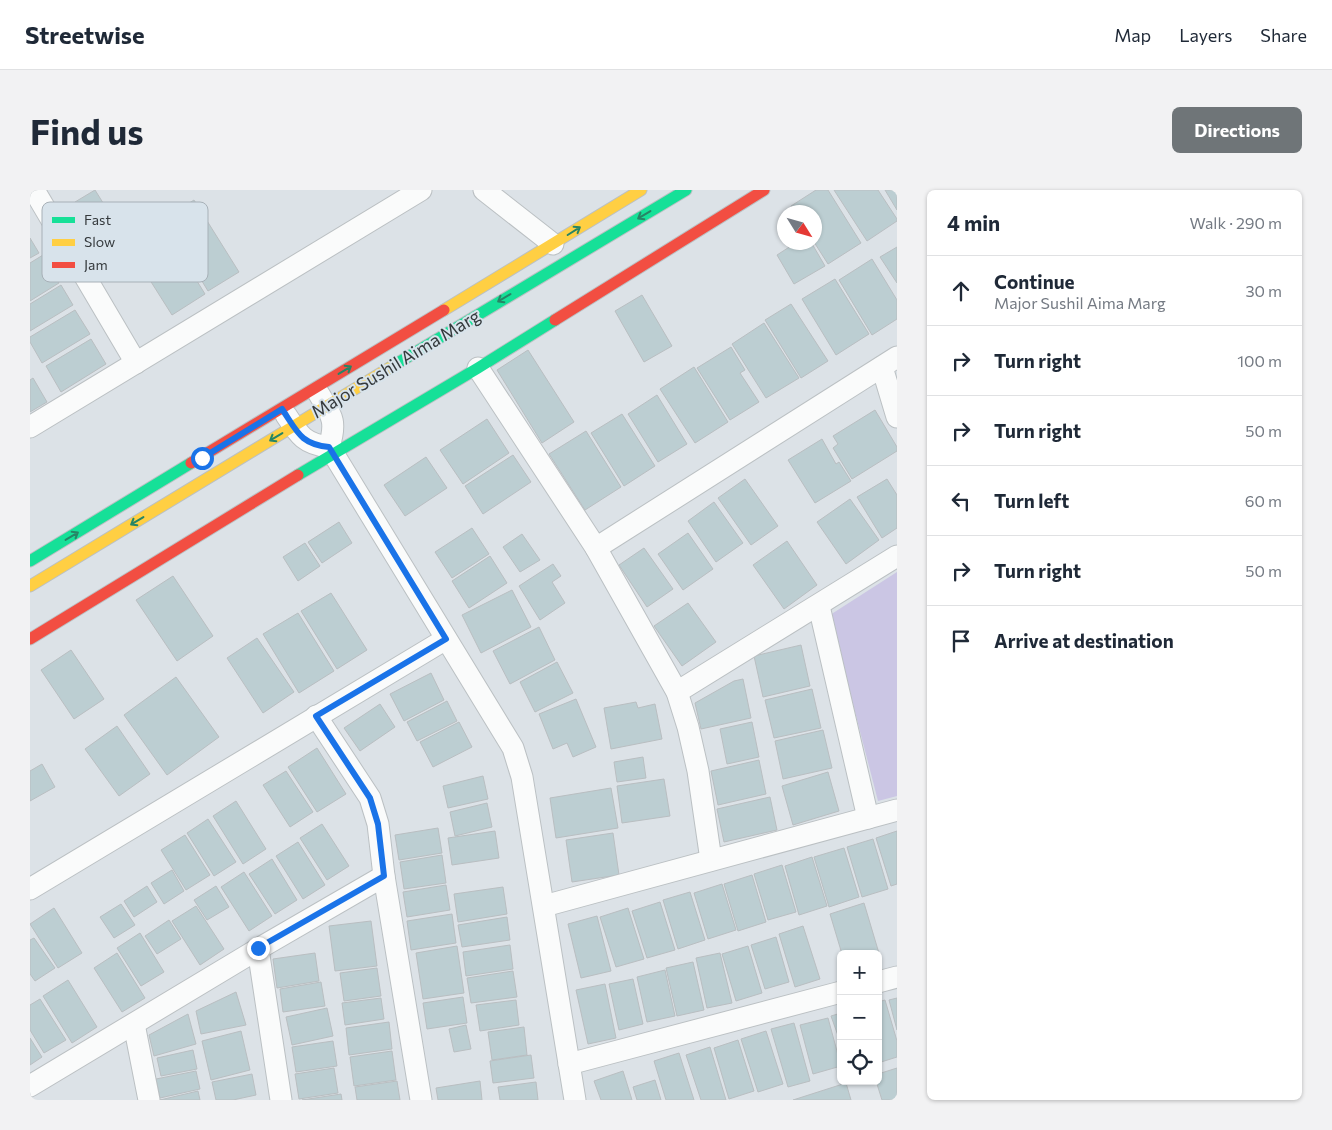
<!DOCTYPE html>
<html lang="en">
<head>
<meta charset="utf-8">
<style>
	body { margin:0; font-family:Commissioner,sans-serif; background:#f2f2f3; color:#1f2937 }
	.controls { position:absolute; right:15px; bottom:15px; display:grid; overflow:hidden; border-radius:8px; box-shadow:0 1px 4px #0004 }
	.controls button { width:45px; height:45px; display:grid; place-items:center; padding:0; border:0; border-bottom:1px solid #e0e1e3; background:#fff; color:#1f2937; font:25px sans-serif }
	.compass { position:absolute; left:747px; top:15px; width:45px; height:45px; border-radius:50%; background:#fff; box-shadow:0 1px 4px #0004; rotate:127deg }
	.stop { position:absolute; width:15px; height:15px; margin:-11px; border:4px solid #1a73e8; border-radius:50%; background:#fff }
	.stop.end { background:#1a73e8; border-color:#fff; box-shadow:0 1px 5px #0008 }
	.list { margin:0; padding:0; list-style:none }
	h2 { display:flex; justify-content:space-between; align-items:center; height:65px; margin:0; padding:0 20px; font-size:21px }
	h2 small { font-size:16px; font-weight:400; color:#747a83 }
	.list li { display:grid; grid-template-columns:32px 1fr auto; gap:15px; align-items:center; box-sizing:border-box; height:70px; padding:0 20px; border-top:1px solid #e0e1e3 }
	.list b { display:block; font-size:19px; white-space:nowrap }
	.list p { margin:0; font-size:16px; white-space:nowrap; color:#747a83 }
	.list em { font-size:16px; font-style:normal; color:#747a83 }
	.icon { flex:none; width:28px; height:28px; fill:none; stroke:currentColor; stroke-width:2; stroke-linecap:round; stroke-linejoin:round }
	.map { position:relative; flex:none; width:867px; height:910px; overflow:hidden; border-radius:8px }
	header { display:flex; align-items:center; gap:30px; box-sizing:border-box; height:70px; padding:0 25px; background:#fff; border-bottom:1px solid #e0e1e3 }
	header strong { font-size:24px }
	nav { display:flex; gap:28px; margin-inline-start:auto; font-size:18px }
	.intro { display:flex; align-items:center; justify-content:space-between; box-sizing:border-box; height:120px; padding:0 30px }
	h1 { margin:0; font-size:35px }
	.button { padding:12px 22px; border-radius:8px; background:#6f7578; color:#fff; font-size:18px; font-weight:700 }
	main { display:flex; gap:30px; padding:0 30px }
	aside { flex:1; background:#fff; border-radius:8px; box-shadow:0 1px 4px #0004 }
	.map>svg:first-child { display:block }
</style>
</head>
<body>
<header>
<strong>Streetwise</strong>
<nav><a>Map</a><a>Layers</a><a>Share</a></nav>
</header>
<div class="intro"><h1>Find us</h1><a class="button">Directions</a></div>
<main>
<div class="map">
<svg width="867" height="910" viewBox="0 0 867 910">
	<rect width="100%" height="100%" fill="#dce2e7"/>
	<path fill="#cbc6e4" d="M867,382V606L848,611L800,425Z"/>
	<g fill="#bcced2" stroke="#b9bec1">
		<path d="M65,0L95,48L76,60L45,12Z"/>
		<path d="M786,0H798L831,53L798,74L784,52V22H765L761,16Z"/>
		<path d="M804,0H848L867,29V31L837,51Z"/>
		<path d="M855,0H867V20Z"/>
		<path d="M164,10L209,82L178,101L134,29Z"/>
		<path d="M133,36L175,104L142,125L99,57Z"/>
		<path d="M0,48L9,63L0,68Z"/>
		<path d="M767,52H781L795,76L764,94L747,65Z"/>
		<path d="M867,57V93L850,67Z"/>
		<path d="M13,65L29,93L0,111V73Z"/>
		<path d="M842,69L867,110V129L842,145L809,90Z"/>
		<path d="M805,89L839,144L806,165L772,109Z"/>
		<path d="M31,95L43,115L0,141V114Z"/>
		<path d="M612,105L642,156L614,172L585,121Z"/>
		<path d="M761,114L798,171L771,188L735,130Z"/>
		<path d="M45,120L60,144L12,173L0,152V147Z"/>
		<path d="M734,133L769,188L736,208L702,154Z"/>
		<path d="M61,149L76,174L31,202L16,176Z"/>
		<path d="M701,157L715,180L710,183L729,212L700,230L667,178Z"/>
		<path d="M498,160L544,232L512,253L467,180Z"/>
		<path d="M664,177L698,232L665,253L630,199Z"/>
		<path d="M3,188L17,212L0,222V190Z"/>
		<path d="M627,205L657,254L628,272L598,224Z"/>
		<path d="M845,220L867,257V261L822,289L803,258L808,254L803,246Z"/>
		<path d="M592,224L625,276L594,296L561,243Z"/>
		<path d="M457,229L479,263L433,294L410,260Z"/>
		<path d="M556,241L591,297L555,320L519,264Z"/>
		<path d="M792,249L806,274L809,272L821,291L785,313L758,270Z"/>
		<path d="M483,265L501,292L453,324L435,296Z"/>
		<path d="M396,267L417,298L375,326L354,295Z"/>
		<path d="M715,289L748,336L721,355L688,308Z"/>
		<path d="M857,289L867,305V338L852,348L827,307Z"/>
		<path d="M820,309L849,350L816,374L787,332Z"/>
		<path d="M684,312L713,353L686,372L658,331Z"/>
		<path d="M309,332L322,353L292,373L278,352Z"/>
		<path d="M442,338L459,364L422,388L405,362Z"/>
		<path d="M658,343L683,379L653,400L628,364Z"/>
		<path d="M492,344L510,370L490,382L473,357Z"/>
		<path d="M757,351L787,395L754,419L723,375Z"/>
		<path d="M275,353L290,376L268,391L253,367Z"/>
		<path d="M614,358L643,399L617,417L589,375Z"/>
		<path d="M460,366L477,393L439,418L422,391Z"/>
		<path d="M523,374L531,386L522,392L535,413L510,430L489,396Z"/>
		<path d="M143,386L183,446L147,471L106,410Z"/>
		<path d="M482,400L501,437L451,463L432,425Z"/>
		<path d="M301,403L337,460L307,479L271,421Z"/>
		<path d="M658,413L686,452L652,476L624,436Z"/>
		<path d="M268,423L304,481L269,503L233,444Z"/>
		<path d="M509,437L525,470L480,494L463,461Z"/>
		<path d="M227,448L264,502L233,523L197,468Z"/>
		<path d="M771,455L780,496L733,507L724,466Z"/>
		<path d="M41,460L74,509L44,529L11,480Z"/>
		<path d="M527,472L543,503L505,522L490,492Z"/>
		<path d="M401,483L414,510L374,531L360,504Z"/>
		<path d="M146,487L189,547L137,585L94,525Z"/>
		<path d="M713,489L721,528L671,539L665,513L704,491Z"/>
		<path d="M782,499L791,538L744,548L735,510Z"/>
		<path d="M546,509L566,557L543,567L537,553L523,559L509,524Z"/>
		<path d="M417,511L427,531L387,551L377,532Z"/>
		<path d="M606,512L608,518L625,514L632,549L581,559L574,518Z"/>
		<path d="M350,514L365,537L330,561L314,538Z"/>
		<path d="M429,532L442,557L403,577L390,552Z"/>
		<path d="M722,532L729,567L697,574L690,539Z"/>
		<path d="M87,536L120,584L89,606L55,559Z"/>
		<path d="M793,540L802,578L753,589L745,551Z"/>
		<path d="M287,558L316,604L287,622L258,577Z"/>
		<path d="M613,567L616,588L587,592L584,572Z"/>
		<path d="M729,570L736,604L688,615L681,581Z"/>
		<path d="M12,574L25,597L0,611V581Z"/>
		<path d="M256,581L283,622L260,637L233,595Z"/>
		<path d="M798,582L809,621L763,635L752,596Z"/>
		<path d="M453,586L458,609L418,618L413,596Z"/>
		<path d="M634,589L640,626L592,633L587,596Z"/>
		<path d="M581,598L588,638L526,648L520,608Z"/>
		<path d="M740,607L747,640L694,652L687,619Z"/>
		<path d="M206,611L236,659L213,674L183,626Z"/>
		<path d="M457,613L462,637L425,646L420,622Z"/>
		<path d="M178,629L206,672L184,686L157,643Z"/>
		<path d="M292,634L319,676L297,690L270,648Z"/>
		<path d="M408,638L412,663L369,670L365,645Z"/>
		<path d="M465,641L469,668L422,675L418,648Z"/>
		<path d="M867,641V694L861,696L846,648Z"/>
		<path d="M583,643L589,685L542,692L536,650Z"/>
		<path d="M155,645L180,685L156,700L131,660Z"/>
		<path d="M843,649L858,699L832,707L817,657Z"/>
		<path d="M268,652L295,695L273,709L246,666Z"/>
		<path d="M814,658L829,707L799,717L784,667Z"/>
		<path d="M412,665L416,693L374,699L370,672Z"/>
		<path d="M782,667L797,716L769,725L755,676Z"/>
		<path d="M242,669L267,710L245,724L219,684Z"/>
		<path d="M752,675L766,722L738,730L724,684Z"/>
		<path d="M142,680L154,701L134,714L121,693Z"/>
		<path d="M214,682L242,726L219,741L191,697Z"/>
		<path d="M722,685L736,732L708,741L694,694Z"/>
		<path d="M692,694L706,740L678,749L664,703Z"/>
		<path d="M416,695L420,720L377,727L373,702Z"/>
		<path d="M117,696L127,712L104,727L94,711Z"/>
		<path d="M186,696L199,717L177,730L164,710Z"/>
		<path d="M473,697L477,724L428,732L424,704Z"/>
		<path d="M660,702L675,750L648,759L633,710Z"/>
		<path d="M630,712L645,760L617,768L602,721Z"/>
		<path d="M834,713L851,770H848V764H812L800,724Z"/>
		<path d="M91,714L105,735L84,748L70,727Z"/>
		<path d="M166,716L194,759L170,775L142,731Z"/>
		<path d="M24,718L52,763L28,778L0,734Z"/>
		<path d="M598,718L614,769L586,777L570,727Z"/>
		<path d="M422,724L426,753L381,760L377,731Z"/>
		<path d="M567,726L581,781L551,788L538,734Z"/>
		<path d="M477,727L480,750L432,757L428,735Z"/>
		<path d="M139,730L151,749L127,764L115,746Z"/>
		<path d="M341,731L347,776L305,781L299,736Z"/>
		<path d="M773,736L790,789L765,797L749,744Z"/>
		<path d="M110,743L134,782L111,796L87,758Z"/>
		<path d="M746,747L759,792L735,799L721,755Z"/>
		<path d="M4,748L25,778L5,791L0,784V750Z"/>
		<path d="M480,755L483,779L436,786L433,762Z"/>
		<path d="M427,756L434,803L393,809L386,763Z"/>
		<path d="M718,756L732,803L706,811L692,764Z"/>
		<path d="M87,763L115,808L92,822L64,778Z"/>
		<path d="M285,763L289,791L247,798L243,769Z"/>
		<path d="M690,763L702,813L677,818L666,768Z"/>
		<path d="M663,772L674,820L647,826L636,778Z"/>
		<path d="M347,778L351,806L314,811L310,783Z"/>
		<path d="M635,780L645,826L617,832L607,787Z"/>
		<path d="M483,781L487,807L441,813L437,788Z"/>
		<path d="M603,789L613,834L589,840L579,794Z"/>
		<path d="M38,790L67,837L42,853L13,806Z"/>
		<path d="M291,792L295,816L253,822L250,799Z"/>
		<path d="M575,794L586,848L558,854L546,800Z"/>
		<path d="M206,802L216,835L171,844L166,821Z"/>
		<path d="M433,807L437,833L397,839L393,813Z"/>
		<path d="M351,808L354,829L315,835L312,813Z"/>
		<path d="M867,808V840L859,810Z"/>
		<path d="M10,809L36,850L14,863L0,840V815Z"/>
		<path d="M486,810L489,835L450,841L446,815Z"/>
		<path d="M855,810L867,851V867L848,873V812Z"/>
		<path d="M297,818L303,846L262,855L256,827Z"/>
		<path d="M811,823V854L801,826Z"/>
		<path d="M158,824L166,854L124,866L119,845Z"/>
		<path d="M798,828L811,876L783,884L770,835Z"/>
		<path d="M359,832L362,859L319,865L316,838Z"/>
		<path d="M764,833L780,891L758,897L741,839Z"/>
		<path d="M436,835L441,859L424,862L419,839Z"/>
		<path d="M494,837L497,865L462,870L458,842Z"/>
		<path d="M211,841L220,880L181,890L172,851Z"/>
		<path d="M736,841L753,894L728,902L711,849Z"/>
		<path d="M0,848L12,867L0,875Z"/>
		<path d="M708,850L724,901L699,909L684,858Z"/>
		<path d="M303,851L307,876L266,882L262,857Z"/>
		<path d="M680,857L696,910H671L656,865Z"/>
		<path d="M163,860L167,879L131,886L127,868Z"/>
		<path d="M362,861L366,890L324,896L320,867Z"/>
		<path d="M649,863L664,910H636L624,871Z"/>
		<path d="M501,865L504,888L463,893L460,871Z"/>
		<path d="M304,878L308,903L269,909L265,884Z"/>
		<path d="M867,878V910H852L846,891H848V884Z"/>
		<path d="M166,881L170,899L130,908L126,889Z"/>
		<path d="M593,881L602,910H571L564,891Z"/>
		<path d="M222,884L226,905L203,910H186L182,892Z"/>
		<path d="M625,890L631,910H607L603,897Z"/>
		<path d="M367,891L370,910H327L325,897Z"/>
		<path d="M450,891L452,910H408L406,898Z"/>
		<path d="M506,892L508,910H470L468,897Z"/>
		<path d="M816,893L821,910H763Z"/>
		<path d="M168,901L170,910H130Z"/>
		<path d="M311,904L312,910H272Z"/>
	</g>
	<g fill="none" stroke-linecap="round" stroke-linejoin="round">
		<defs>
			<g id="street">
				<path d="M4,0L106,173"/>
				<path d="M454,0L523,54"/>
				<path d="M852,177L867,227"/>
				<path d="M448,178L566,358L647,502L658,537L668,581L681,670"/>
				<path d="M289,204C302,226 307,231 299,257L303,263L483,558L492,587L545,910"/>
				<path d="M256,225C269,245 274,254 299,257"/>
				<path d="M0,237L391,0"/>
				<path d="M566,358L867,167"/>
				<path d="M789,416L838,628"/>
				<path d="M647,502L867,366"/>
				<path d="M286,526L340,608L348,634L354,686L391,910"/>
				<path d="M0,699L416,449"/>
				<path d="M514,716L867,620"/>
				<path d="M228,759L251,910"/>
				<path d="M848,792L867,787"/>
				<path d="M104,834L119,910"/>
				<path d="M539,874L811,802"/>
				<path d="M0,896L228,759L354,686"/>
			</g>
			<g id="fast">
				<path d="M361,177L656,0"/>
				<path d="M268,285L448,178L525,130"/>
				<path d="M0,371L161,273"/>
			</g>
			<g id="slow">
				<path d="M414,120L611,0"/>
				<path d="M0,396L361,177"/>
			</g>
			<g id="jam">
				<path d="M525,130L734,0"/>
				<path d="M161,273L414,120"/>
				<path d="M0,449L268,285"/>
			</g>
		</defs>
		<use href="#street" stroke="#bbc0c3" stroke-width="23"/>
		<use href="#fast" stroke="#bbc0c3" stroke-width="13"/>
		<use href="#slow" stroke="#bbc0c3" stroke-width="13"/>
		<use href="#jam" stroke="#bbc0c3" stroke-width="13"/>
		<use href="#street" stroke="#fafbfb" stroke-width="21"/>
		<use href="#fast" stroke="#16e098" stroke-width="11"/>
		<use href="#slow" stroke="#ffcf43" stroke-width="11"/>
		<use href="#jam" stroke="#f24e42" stroke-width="11"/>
	</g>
	<defs><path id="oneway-shaft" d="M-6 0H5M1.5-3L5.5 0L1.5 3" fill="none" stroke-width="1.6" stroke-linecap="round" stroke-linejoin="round" transform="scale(1.25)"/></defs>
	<g stroke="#278566">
		<use href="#oneway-shaft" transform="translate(614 25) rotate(149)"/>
		<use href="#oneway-shaft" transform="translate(544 41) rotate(-32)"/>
		<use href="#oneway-shaft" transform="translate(474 108) rotate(149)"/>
		<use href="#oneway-shaft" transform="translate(315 180) rotate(-31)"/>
		<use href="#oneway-shaft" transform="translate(246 247) rotate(149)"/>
		<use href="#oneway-shaft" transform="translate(107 331) rotate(149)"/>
		<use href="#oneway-shaft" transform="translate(42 346) rotate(-31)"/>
	</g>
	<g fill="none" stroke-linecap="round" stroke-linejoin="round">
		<path stroke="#1a73e8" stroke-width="6" d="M172,268L252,219C267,241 270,254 299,257L416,449L286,526L340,608L348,634L354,686L228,758"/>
	</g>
	<g text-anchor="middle" stroke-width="4" stroke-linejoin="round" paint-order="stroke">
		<g font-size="18" fill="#353a3d" stroke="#d8e3eb">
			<text transform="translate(366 174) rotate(-31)" y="6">Major Sushil Aima Marg</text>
		</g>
	</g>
	<rect x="12" y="12" width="166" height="80" rx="8" fill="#d8e3eb" stroke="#a7b0b7" stroke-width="1"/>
	<rect x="22" y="27" width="23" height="6" fill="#16e098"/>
	<rect x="22" y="49" width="23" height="7" fill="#ffcf43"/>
	<rect x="22" y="72" width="23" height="6" fill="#f24e42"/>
	<g font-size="14" fill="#353a3d">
		<text x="54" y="35">Fast</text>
		<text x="54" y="57">Slow</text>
		<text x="54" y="80">Jam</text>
	</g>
</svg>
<div class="controls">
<button>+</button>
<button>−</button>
<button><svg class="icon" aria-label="locate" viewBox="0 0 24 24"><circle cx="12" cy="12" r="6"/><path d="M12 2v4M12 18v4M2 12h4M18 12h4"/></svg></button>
</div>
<svg class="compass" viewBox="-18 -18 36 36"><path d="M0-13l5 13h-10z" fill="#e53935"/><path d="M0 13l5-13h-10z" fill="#747a83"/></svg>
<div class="stop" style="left:172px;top:268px"></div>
<div class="stop end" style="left:228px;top:758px"></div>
</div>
<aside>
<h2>4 min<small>Walk · 290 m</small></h2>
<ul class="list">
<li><svg class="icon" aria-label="ahead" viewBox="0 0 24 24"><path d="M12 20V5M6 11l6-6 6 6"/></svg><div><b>Continue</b><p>Major Sushil Aima Marg</p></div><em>30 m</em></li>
<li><svg class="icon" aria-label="right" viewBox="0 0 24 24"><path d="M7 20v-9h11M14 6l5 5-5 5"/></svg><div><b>Turn right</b></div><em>100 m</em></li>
<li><svg class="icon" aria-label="right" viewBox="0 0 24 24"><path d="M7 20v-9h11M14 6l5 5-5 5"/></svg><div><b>Turn right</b></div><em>50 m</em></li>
<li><svg class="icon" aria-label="left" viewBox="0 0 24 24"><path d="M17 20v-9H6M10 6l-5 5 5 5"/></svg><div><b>Turn left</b></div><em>60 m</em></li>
<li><svg class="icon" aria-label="right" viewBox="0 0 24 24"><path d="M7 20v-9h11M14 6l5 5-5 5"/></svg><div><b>Turn right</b></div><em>50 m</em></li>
<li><svg class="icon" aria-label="arrive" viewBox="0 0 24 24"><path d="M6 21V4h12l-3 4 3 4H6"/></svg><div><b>Arrive at destination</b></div></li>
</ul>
</aside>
</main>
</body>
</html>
